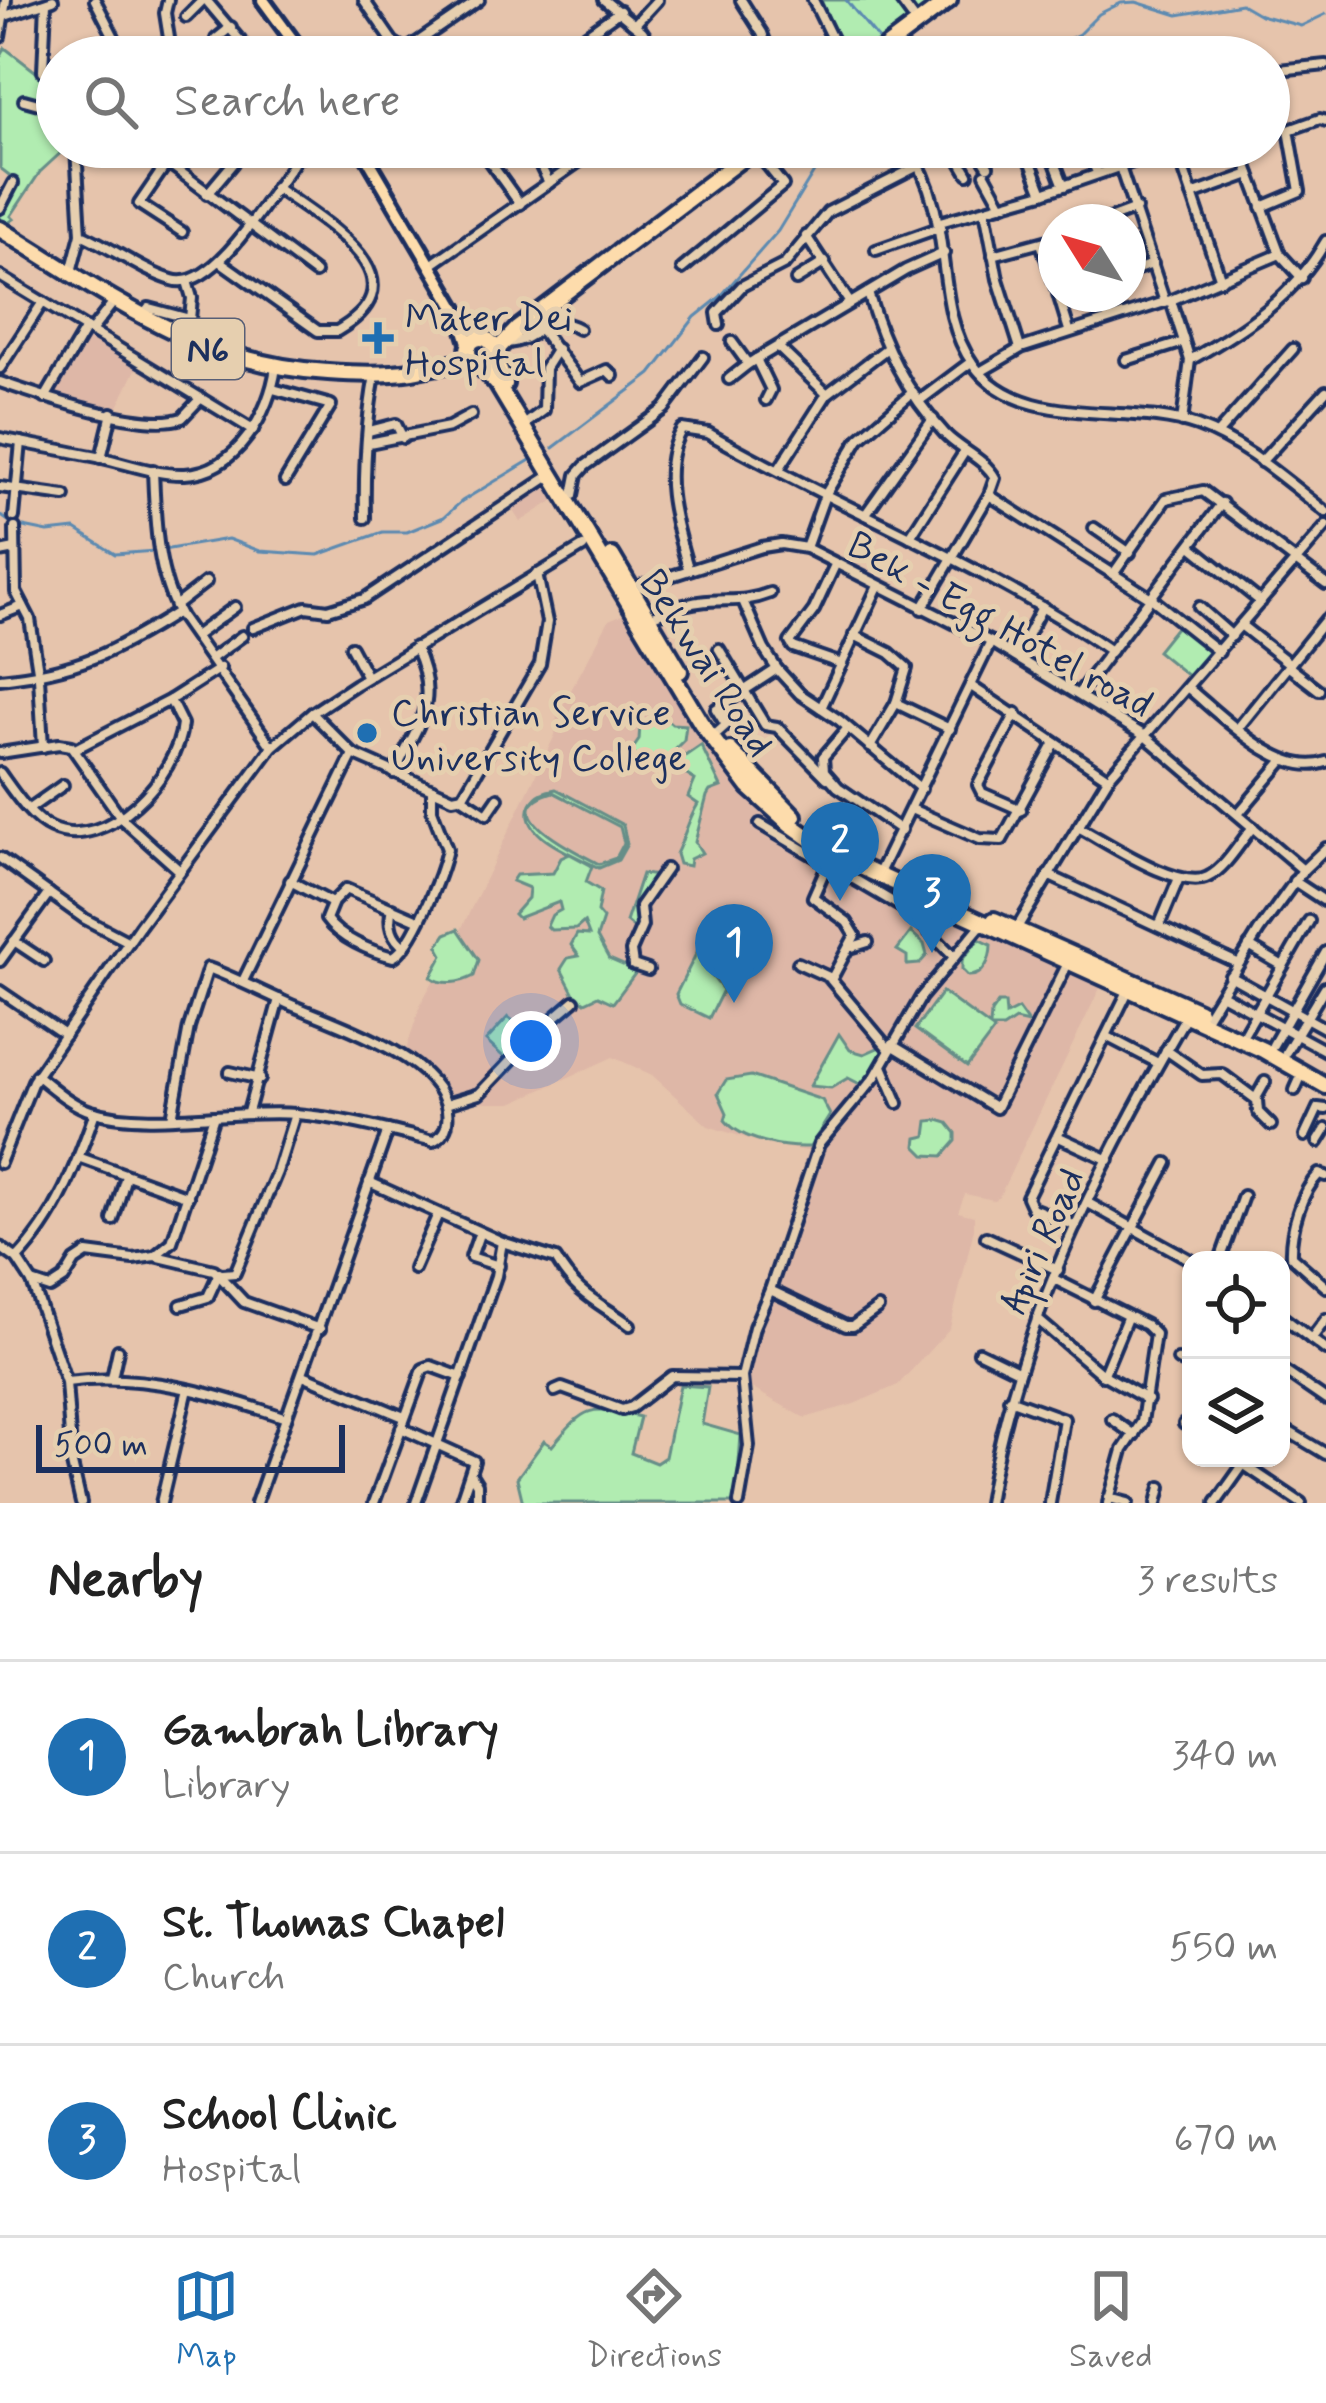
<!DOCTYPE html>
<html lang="en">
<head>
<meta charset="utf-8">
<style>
	body { margin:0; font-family:Mynerve,sans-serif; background:#f2f2f2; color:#222 }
	.controls { position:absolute; right:36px; bottom:36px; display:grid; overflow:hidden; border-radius:24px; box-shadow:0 3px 9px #0004 }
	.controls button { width:108px; height:108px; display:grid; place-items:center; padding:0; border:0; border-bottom:3px solid #e0e0e0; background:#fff; color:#222; font:60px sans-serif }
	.compass { position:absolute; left:1038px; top:204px; width:108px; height:108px; border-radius:50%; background:#fff; box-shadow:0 3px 9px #0004; rotate:307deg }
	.scale { position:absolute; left:36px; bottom:30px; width:309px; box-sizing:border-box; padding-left:12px; border:6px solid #1b2f5e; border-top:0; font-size:33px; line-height:42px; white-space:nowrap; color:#1b2f5e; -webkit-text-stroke:9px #e6cfaf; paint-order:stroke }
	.you { position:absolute; left:531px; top:1041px; width:42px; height:42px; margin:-30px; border:9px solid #fff; border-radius:50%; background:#1a73e8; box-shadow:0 0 0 18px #1a73e833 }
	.badge { display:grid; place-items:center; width:78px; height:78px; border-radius:50%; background:#1f6fb2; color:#fff; font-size:39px; font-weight:700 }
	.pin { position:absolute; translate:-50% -99px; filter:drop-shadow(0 3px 6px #0008) }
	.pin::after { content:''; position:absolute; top:63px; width:42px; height:36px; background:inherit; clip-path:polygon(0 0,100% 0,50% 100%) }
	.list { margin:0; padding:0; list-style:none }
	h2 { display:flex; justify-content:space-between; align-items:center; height:156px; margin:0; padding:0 48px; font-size:51px }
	h2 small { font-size:39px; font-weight:400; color:#767676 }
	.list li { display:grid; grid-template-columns:78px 1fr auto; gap:36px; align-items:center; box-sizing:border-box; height:192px; padding:0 48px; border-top:3px solid #e0e0e0 }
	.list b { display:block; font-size:45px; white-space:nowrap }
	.list p { margin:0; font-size:39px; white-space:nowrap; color:#767676 }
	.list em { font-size:39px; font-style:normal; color:#767676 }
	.icon { flex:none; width:66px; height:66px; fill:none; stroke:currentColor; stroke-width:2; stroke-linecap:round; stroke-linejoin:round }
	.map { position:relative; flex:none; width:1326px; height:1503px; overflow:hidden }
	.search { position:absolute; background:#fff; box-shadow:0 3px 9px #0004; left:36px; right:36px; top:36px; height:132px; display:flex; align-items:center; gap:30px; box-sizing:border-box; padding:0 42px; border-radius:66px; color:#767676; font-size:45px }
	.sheet { height:732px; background:#fff }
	nav { display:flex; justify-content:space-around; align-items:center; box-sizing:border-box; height:168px; border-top:3px solid #e0e0e0; background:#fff; font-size:33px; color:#767676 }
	nav a { display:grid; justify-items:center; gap:6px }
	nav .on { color:#1f6fb2 }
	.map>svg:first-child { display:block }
</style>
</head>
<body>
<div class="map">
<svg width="1326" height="1503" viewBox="0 0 1326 1503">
	<rect width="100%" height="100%" fill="#e6c4ac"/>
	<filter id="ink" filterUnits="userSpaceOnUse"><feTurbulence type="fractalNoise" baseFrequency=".00833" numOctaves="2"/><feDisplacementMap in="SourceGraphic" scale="24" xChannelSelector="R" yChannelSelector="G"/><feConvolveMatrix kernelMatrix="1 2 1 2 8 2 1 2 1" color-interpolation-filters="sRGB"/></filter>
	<g filter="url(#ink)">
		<g fill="#deb7a7">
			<path d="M88,333L139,363L116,411L59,399L52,393L82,337Z"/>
			<path d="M551,485L559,497L520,522L512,509Z"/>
			<path d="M626,613L666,682L733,777L762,809L801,840L894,892L1101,986L1000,1195L994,1200L965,1194L958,1212L974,1216V1229L950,1328L898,1385L854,1404L805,1418L746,1385L744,1366L789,1253L818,1153L765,1144L708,1126L652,1075L613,1057L512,1103H486L449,1098L406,1050L421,1003L457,938L555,735L557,716L609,620Z"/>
		</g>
		<g fill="#b1ecb1" stroke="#668e88" stroke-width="3" fill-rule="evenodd">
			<path d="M821,0H944L867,57L857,43L843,51Z"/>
			<path d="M5,48L57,88V147H67L40,172L11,216L14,219L5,225L0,223V213L5,211L2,208L17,181L0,168V57Z"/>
			<path d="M1177,626L1211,650L1189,677L1157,651Z"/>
			<path d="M662,715L672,724L686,725L684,740L676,748L685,756L701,745L721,787L710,791L707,796L695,842L702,853L690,859L689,866L679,864L676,854C685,836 687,822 698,804L688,797L695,780L666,762L648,761L630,753L639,740L640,725Z"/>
			<path d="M556,789L623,825L627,844L618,860L599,868C578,856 516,836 531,804C537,793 546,791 556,789ZM553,792L620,827L624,843L616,858L599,864C581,854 487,811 553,792Z"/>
			<path d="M570,854L592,866L586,882L601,891L597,912L603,919L597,937L609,959L637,971L613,1003L598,996L585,1002L574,994L561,969L568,958L579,956L571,945L577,934L589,935L584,922L576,929L551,930L547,926L552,915L561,910L559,902L518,918L514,914L528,898L529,888L512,881L516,875L553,873L561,858Z"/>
			<path d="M642,874L658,876L640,903V926L636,930L626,922Z"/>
			<path d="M458,929L479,960L474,976C461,983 443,986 431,977L443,955L438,946L446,934Z"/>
			<path d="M911,932L924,944L927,955L919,964L907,965V956L897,950Z"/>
			<path d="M979,939L991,945C991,959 984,977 968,976L962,970V960Z"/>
			<path d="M699,948L700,961L723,990L709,1018L680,1004L676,994Z"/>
			<path d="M942,992L990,1027L991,1013L998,1003H1005L1006,1015L1018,1009L1028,1023L1015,1020L1003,1028H992L994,1031L967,1067L915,1029Z"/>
			<path d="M508,1017L531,1035L508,1061L486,1041Z"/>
			<path d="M839,1034L850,1050L864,1054L880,1047L884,1054L862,1085L848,1078L831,1088L810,1086Z"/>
			<path d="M751,1076L822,1100L830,1115L810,1147C784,1148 742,1141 725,1120L727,1113L718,1093L726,1080Z"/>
			<path d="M938,1120L948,1123L956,1133V1141L943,1156L925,1155L916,1146L917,1138L926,1136L928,1121Z"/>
			<path d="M680,1385L708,1387L702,1424L741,1435L736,1503H523L517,1478L544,1441L552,1446C587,1405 588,1405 640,1417L631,1453L656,1463L665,1457Z"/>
		</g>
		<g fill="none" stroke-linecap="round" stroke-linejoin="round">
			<g stroke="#5c8ab1" stroke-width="3">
				<path d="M846,0L879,40"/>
				<path d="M894,56L896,57"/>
				<path d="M970,57L983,52L996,57"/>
				<path d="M1032,57L1079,34L1099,14L1121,3L1136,2L1178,15L1241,4L1260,15L1301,26L1326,14"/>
				<path d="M553,448L651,374L695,317L720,297L778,231L817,167L842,147"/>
				<path d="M0,515L14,525L48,532L75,529L115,554L155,551"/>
				<path d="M163,550L228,539L260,551L318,555L383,532H407L444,517L462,501L532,459"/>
			</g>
			<defs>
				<g id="minor">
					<path d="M95,0L114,37L100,51L101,57"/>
					<path d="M168,0L165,13L172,57"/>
					<path d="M206,0L254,57"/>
					<path d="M364,0L393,42L406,50L479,0"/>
					<path d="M604,0L642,31L660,57"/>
					<path d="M741,0L762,33L771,57"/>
					<path d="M813,0L841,57"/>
					<path d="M900,0L917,23"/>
					<path d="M46,3L43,71L57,83"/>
					<path d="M5,16L53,0"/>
					<path d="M186,17L203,0"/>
					<path d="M635,24L657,0"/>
					<path d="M0,37L6,0"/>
					<path d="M216,39L231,27"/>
					<path d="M555,57L620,11"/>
					<path d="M1269,71L1326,65"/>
					<path d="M24,100L57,109"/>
					<path d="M147,147L315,273"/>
					<path d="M479,147L520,204"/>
					<path d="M531,147L549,183"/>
					<path d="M908,147C958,219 930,304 973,364C1021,432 1128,401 1197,426C1245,443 1286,481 1326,512"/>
					<path d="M952,147L968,174"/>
					<path d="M976,147L988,166"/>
					<path d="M1025,147L1043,193"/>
					<path d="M1049,147L1064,186"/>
					<path d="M1085,147L1097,172"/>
					<path d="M1176,147L1221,280"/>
					<path d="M1240,147L1280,254L1302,278"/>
					<path d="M915,157L941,147"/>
					<path d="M297,158L332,147"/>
					<path d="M167,163L139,204L182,232"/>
					<path d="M1119,164L1165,302"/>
					<path d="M985,174L1002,205"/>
					<path d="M207,194L233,163L237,147"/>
					<path d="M1192,195L1250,174"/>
					<path d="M1262,207L1300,191L1289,130L1320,119L1326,121"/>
					<path d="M0,208L13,183"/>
					<path d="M985,210L998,279L1020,348"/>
					<path d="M940,222L1043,193L1177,147"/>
					<path d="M1101,222L1136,209"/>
					<path d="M81,234C111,247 140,270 172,280C214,294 271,193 293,164L296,147"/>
					<path d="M806,236L850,303"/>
					<path d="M1041,243L1056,288"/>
					<path d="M876,250L941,227"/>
					<path d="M993,255L1056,238"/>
					<path d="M221,262L318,331H337C429,278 320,221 275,187"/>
					<path d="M431,265L600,147"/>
					<path d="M682,269L783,185L755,150"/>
					<path d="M71,272L81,234L76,147"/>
					<path d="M1128,272L1153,264"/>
					<path d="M0,276L253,430"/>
					<path d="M796,280L825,262"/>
					<path d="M868,293C884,347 906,392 945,434C960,450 984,458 995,478L989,495L922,609"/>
					<path d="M1058,294L1069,330"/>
					<path d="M1171,301L1190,360L1182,422"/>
					<path d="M143,316L149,308L190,319L192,298L187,281"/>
					<path d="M533,319L580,382L607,370L613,376"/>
					<path d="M719,325L717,313L742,286L785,264L828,212L920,165"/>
					<path d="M91,331L116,299"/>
					<path d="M732,342L748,364"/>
					<path d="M506,343C539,342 543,310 579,329"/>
					<path d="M778,347L827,394"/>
					<path d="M756,359L771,390L766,400"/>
					<path d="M1126,360L1184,342"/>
					<path d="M1190,360C1245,329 1294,297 1326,241"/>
					<path d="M0,368L43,302"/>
					<path d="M980,372L1021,348L1171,300L1280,254"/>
					<path d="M729,379L748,364L906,270L944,253"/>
					<path d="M0,382C40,396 144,431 182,418L201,398"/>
					<path d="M273,389L331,405L285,481"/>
					<path d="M45,398L86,328"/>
					<path d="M919,401L971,362"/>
					<path d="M528,422L544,410L545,368L557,349"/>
					<path d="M369,431L396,424L403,438"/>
					<path d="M1217,434L1293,349"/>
					<path d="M0,438C34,445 68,451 102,458C129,464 157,475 185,474C237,472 270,412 276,367"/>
					<path d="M369,443L449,427L471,415"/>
					<path d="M101,458L112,413"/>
					<path d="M1261,462L1326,391"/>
					<path d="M779,469L827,394L886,349"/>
					<path d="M153,470C155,519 156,574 181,617L272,747"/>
					<path d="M0,487L65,496"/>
					<path d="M573,495L577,475L585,466L664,409L703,357"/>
					<path d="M989,495L1151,598L1219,652"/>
					<path d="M865,515L933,419"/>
					<path d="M14,517L21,442"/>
					<path d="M365,518C364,469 366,423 375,375"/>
					<path d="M15,528L16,592L30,619L39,677L43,747"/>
					<path d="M1094,528L1130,553"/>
					<path d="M910,537L965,451"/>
					<path d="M1191,546L1261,602"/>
					<path d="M806,548L825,495L859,439L913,392"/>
					<path d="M0,552L15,549"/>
					<path d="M835,565L814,610L790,642L793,647L842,664"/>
					<path d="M688,568C676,527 657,467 682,429L708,433C841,509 985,564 1111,651"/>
					<path d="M1114,573L1166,499L1203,491L1326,584"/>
					<path d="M633,588L762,547L781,544L806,548L991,642L1145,736L1303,870"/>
					<path d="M744,603L764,649L777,669"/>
					<path d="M175,606L206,582"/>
					<path d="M1199,607L1232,636"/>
					<path d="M0,615L23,606"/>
					<path d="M650,617C666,611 682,604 699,602C727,598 742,604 770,593"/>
					<path d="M1242,626L1290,664"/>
					<path d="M253,628L306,607L328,610L364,599L551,475"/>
					<path d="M854,635L890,653L907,668L896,703L870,747"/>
					<path d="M195,636L235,607"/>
					<path d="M351,647L367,677"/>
					<path d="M719,649L765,725L777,727L827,778"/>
					<path d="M1016,657L1042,607"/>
					<path d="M212,658L242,636"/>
					<path d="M1289,667L1319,690"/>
					<path d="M0,679C77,671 113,653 178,612"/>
					<path d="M971,686L1108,778"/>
					<path d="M1188,688C1221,715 1282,779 1326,762"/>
					<path d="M1079,693L1222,503"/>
					<path d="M896,703L950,729"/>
					<path d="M821,708L878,586"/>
					<path d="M312,713L353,754L453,798L463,796L540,664L547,622L537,574"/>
					<path d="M1016,713L978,785L982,793L1021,810"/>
					<path d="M1238,728L1326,619"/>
					<path d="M847,729L823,757L824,771L838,787L901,830"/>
					<path d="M717,733L726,725L716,709L777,669L800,694L839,720L921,789"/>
					<path d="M75,749L170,700L220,668"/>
					<path d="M0,753L59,744L71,746L122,819L180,871"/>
					<path d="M0,773C13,791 31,819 51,828C107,854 178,775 182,724L170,700"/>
					<path d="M394,773C419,722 441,703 415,647"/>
					<path d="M461,797L487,814L498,798"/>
					<path d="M29,809L63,785"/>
					<path d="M911,809L980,839L1002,840L1055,743"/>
					<path d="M1238,814L1283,761"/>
					<path d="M760,824L910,912L954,957"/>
					<path d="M1078,827C1105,841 1180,892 1208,877C1226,868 1240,842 1253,827"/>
					<path d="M832,854L813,897L847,922L855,935L831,980L889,1049"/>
					<path d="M0,858L85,919L129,942"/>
					<path d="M878,875L991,642"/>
					<path d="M1048,875L1237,963"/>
					<path d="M290,881L332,903"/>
					<path d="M1294,881L1326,902"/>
					<path d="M392,908C388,923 391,938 405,947"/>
					<path d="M418,920L346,889L333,902L326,919C339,938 370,951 393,957C413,947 442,873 447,849L432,810V789"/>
					<path d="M1159,926L1179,878"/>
					<path d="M1015,931L1108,778L1326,526"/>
					<path d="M14,941L44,961"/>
					<path d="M1249,946L1283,966"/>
					<path d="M852,947L868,942"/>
					<path d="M0,961L49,893"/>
					<path d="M798,963L831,978"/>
					<path d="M648,970L633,965L631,951L642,926L640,906L666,869"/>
					<path d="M1230,976L1326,1029"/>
					<path d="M243,981L353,754"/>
					<path d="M0,991L65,1035"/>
					<path d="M1221,994L1326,1051"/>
					<path d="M1204,1021L1259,931L1303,870L1326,848"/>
					<path d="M1245,1032L1309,921"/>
					<path d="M1106,1036L1158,1063"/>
					<path d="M892,1045L996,1108L1068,963"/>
					<path d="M1273,1045L1326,952"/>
					<path d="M1166,1050L1202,1075L1222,1074L1257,1100L1258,1112L1271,1125"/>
					<path d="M1286,1052L1325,987"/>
					<path d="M882,1066L898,1103"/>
					<path d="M230,1072L260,1079"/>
					<path d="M36,1075C53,1088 71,1105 91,1111C148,1129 234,1109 296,1114C344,1118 387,1130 433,1141C445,1135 449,1125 447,1110C438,1055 332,1023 287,1003C260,991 235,978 208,968L189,1027L172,1118"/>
					<path d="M1295,1090L1303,1072"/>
					<path d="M1256,1098L1265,1082"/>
					<path d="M446,1104L479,1094L541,1029L574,1001"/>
					<path d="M248,1112L279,999"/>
					<path d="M1305,1136L1318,1108L1326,1109"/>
					<path d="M1059,1137L1109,1160"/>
					<path d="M1318,1142L1326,1129"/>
					<path d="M78,1157L188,1197"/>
					<path d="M0,1163L33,1081L139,927L272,747L312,713L356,684L583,547"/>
					<path d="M1326,1176L1319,1174C1301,1192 1290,1231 1291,1256L1326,1287"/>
					<path d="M369,1182L502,1242L496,1276L416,1503"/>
					<path d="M1088,1203L1191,1260"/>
					<path d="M113,1220L126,1176"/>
					<path d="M1076,1226L1032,1208L1027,1197L1128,991"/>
					<path d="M478,1237L471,1257L499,1266"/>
					<path d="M986,1237L1058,1270"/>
					<path d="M502,1242L556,1259C577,1295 597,1301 630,1325"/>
					<path d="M0,1247L17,1259L32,1282L66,1382L72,1464L81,1503"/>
					<path d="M156,1255L172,1242L214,1116"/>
					<path d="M17,1259C57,1217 76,1166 95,1112"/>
					<path d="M1220,1260L1243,1196"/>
					<path d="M414,1269L438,1214"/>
					<path d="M223,1274L235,1273L277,1172L295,1114"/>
					<path d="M1054,1279L1146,1325L1155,1334L1142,1422L1123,1450L1108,1503"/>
					<path d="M32,1282L50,1288L64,1279L75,1261L87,1253L133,1259L155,1256L214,1270L244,1302L320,1329"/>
					<path d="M1094,1301L1167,1163"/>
					<path d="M181,1305L208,1297L219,1273"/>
					<path d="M878,1308L853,1326H846L770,1290L819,1144L875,1077L921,997L982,924"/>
					<path d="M1281,1316L1326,1350"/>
					<path d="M1037,1319L1099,1372L1148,1400"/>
					<path d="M1311,1339L1326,1319"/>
					<path d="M979,1352L1018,1371"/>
					<path d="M1178,1360L1191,1367"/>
					<path d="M1281,1369L1326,1400"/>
					<path d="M303,1375L404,1417"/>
					<path d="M1103,1376L1127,1318"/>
					<path d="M112,1378L118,1350"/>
					<path d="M66,1382C142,1372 214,1393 286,1418"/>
					<path d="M555,1391L562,1388L622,1410L632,1407L672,1376L742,1377L754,1327L770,1290"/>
					<path d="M1009,1399L1064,1419L1050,1503"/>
					<path d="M1112,1419L1134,1435"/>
					<path d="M1184,1424L1191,1422"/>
					<path d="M1281,1427L1326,1454"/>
					<path d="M401,1428L474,1461L460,1503"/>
					<path d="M1243,1464L1301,1503"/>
					<path d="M472,1476L477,1484V1503"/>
					<path d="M1109,1498L1128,1503"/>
					<path d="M161,1503L188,1389"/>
					<path d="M256,1503L388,1130"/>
					<path d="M374,1503L423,1369L431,1366L461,1377"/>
					<path d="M739,1503L749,1446L742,1377"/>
					<path d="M988,1503C1016,1329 1098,1167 1186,1016"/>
					<path d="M1157,1503L1161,1487"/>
					<path d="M1216,1503L1248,1458"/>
				</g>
				<g id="major">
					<path d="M263,0L305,57"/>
					<path d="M361,147L459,314L484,338"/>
					<path d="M460,317L469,346"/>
				</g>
				<g id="highway">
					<path d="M873,57L949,0"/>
					<path d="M0,229C105,293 200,366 328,372C355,374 385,375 412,371C434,367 453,362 476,363"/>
					<circle cx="481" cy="351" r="13"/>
					<path d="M494,353L517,329L757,147"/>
					<path d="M494,355L505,384"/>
					<path d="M477,363L497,384L701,723L749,787L790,824L832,854L1263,1050L1326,1086"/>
					<path d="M612,556L680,671"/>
					<path d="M730,750L794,816"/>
					<path d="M994,920L1199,1011"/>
				</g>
			</defs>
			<use href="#minor" stroke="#1b2f5e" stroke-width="16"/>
			<use href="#major" stroke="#1b2f5e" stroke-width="20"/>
			<use href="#highway" stroke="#1b2f5e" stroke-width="22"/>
			<use href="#minor" stroke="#e6cfaf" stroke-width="8"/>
			<use href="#major" stroke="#fddcac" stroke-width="10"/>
			<use href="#highway" stroke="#fddcac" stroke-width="14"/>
		</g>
	</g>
	<g fill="#1f6fb2" stroke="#e6cfaf" stroke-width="4.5">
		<path d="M372 320h12v12h12v12h-12v12h-12v-12h-12v-12h12z"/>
		<circle cx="367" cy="733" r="12"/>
	</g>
	<g text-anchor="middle" stroke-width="10" stroke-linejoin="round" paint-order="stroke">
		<rect fill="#e6cfaf" stroke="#585f76" stroke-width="3" x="172" y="319" width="72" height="60" rx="9"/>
		<g font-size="36" font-weight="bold" fill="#1b2f5e">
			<text x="208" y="362">N6</text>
		</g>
		<g font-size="39" fill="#1b2f5e" stroke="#e6cfaf" text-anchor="start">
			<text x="405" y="330">Mater Dei<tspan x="405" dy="45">Hospital</tspan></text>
			<text x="391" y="725">Christian Service<tspan x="391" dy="45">University College</tspan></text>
		</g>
		<g font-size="39" fill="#1b2f5e" stroke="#e6cfaf">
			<text transform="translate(1001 623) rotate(29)" y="14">Bek - Egg Hotel road</text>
			<text transform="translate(708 662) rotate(57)" y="14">Bekwai Road</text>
			<text transform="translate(1041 1240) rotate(-66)" y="14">Apiri Road</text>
		</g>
	</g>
</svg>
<div class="controls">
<button><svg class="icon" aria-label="locate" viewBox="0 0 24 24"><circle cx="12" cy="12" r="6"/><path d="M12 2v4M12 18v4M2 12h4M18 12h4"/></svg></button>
<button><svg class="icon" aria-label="layers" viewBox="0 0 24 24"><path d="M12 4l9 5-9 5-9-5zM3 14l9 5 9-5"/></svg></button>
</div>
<svg class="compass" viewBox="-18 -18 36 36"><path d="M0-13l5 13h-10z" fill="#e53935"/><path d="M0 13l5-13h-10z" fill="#767676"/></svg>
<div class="scale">500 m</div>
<div class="you"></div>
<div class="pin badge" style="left:734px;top:1003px">1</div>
<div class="pin badge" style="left:840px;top:901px">2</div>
<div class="pin badge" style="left:932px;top:953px">3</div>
<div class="search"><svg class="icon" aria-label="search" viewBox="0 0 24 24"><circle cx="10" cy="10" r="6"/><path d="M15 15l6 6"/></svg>Search here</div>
</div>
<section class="sheet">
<h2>Nearby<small>3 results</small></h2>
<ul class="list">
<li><span class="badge">1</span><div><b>Gambrah Library</b><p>Library</p></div><em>340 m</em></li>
<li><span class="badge">2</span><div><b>St. Thomas Chapel</b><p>Church</p></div><em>550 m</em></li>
<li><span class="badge">3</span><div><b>School Clinic</b><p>Hospital</p></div><em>670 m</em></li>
</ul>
</section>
<nav>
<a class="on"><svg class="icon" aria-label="map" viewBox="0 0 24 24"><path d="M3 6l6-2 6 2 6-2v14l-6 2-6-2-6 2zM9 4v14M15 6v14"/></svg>Map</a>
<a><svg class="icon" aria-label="directions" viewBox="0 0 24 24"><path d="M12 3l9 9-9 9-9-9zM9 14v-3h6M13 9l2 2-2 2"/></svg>Directions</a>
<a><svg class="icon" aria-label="saved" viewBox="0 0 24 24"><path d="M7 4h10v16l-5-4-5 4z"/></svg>Saved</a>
</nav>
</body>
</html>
